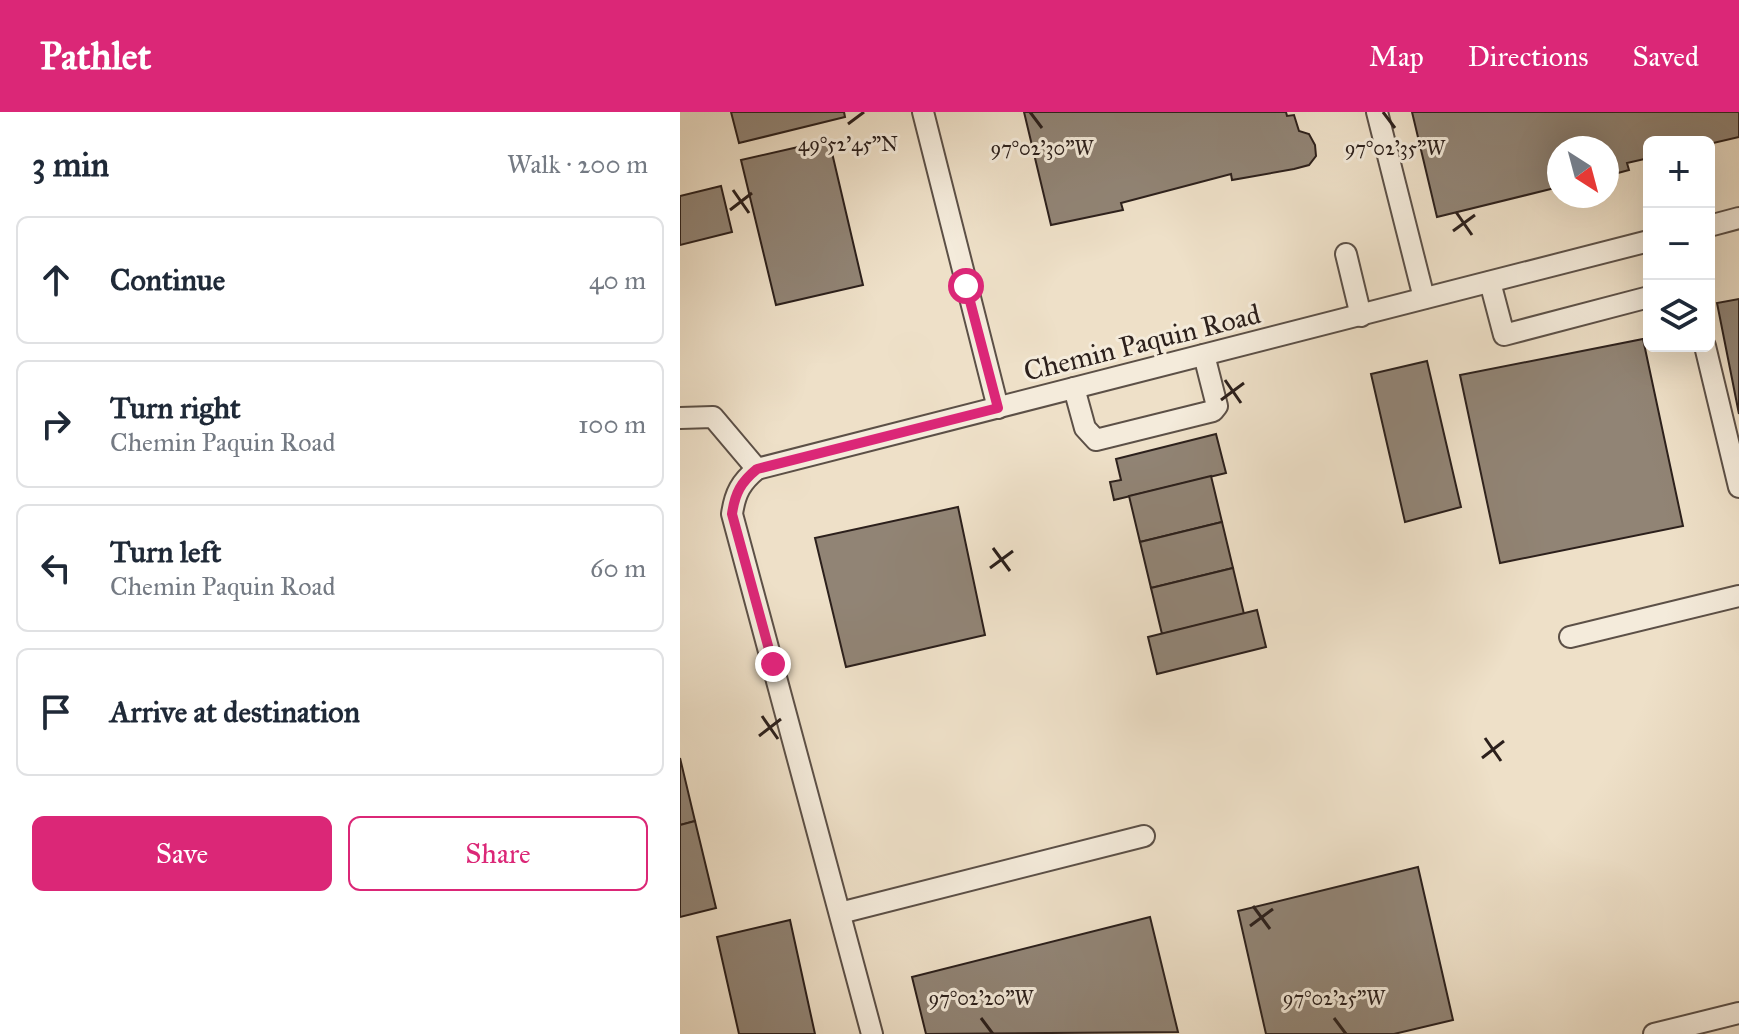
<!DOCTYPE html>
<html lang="en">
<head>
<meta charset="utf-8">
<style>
	body { margin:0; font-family:"IM FELL Great Primer",serif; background:#f6f6f7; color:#1f2937 }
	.controls { position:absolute; right:24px; top:24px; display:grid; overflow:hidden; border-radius:12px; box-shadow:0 8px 32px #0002 }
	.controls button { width:72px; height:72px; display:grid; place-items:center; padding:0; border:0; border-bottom:2px solid #e0e1e3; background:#fff; color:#1f2937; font:40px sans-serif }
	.compass { position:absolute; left:867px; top:24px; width:72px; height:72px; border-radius:50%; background:#fff; box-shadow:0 8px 32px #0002; rotate:144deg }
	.stop { position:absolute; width:24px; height:24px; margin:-18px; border:6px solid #db2777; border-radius:50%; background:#fff }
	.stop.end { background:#db2777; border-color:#fff; box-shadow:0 2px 8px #0008 }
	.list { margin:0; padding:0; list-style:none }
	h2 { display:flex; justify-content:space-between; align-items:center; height:104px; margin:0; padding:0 32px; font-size:34px }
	h2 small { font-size:26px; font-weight:400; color:#747a83 }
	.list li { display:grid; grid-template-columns:52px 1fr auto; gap:24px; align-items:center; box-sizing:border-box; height:128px; margin:0 16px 16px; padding:0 16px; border:2px solid #e0e1e3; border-radius:12px }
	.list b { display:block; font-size:30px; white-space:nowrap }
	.list p { margin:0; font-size:26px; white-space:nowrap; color:#747a83 }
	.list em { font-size:26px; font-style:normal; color:#747a83 }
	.actions { display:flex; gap:16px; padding:24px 32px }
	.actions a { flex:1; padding:18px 0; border:2px solid #db2777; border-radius:12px; text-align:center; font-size:28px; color:#db2777 }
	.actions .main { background:#db2777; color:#fff }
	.icon { flex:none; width:44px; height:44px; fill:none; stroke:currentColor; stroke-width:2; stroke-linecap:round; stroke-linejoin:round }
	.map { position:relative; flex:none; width:1059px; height:922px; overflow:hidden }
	header { display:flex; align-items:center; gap:48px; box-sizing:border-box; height:112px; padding:0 40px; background:#db2777; color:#fff }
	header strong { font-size:38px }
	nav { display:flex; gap:44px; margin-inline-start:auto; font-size:28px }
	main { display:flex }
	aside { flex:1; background:#fff }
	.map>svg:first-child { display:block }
</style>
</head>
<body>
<header>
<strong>Pathlet</strong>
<nav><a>Map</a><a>Directions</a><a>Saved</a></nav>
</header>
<main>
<aside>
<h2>3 min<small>Walk · 200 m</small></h2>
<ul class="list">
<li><svg class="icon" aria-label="ahead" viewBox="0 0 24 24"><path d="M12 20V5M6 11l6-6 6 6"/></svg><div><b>Continue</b></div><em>40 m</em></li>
<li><svg class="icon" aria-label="right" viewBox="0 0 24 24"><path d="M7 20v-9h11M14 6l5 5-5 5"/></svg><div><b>Turn right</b><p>Chemin Paquin Road</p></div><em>100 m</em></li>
<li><svg class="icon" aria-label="left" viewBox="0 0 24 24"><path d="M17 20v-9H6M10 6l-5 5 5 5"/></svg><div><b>Turn left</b><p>Chemin Paquin Road</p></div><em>60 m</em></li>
<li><svg class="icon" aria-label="arrive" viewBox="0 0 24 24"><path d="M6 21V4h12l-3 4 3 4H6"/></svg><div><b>Arrive at destination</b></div></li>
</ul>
<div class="actions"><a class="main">Save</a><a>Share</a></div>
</aside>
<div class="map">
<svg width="1059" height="922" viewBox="0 0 1059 922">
	<rect width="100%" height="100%" fill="#eee0c8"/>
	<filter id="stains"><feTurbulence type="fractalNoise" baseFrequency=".0025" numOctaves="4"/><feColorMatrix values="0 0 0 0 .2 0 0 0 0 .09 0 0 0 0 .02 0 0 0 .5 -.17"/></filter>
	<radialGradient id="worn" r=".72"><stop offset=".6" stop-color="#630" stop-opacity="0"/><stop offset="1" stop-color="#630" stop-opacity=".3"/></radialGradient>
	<g fill="#918475" stroke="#2c201c" stroke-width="2">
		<path d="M51,0H164L165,5L59,31Z"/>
		<path d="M344,0H606L607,4L614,3L619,19L629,22L635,33L636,44L629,53L614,57L552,68L551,62L441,91L443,98L371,113Z"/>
		<path d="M732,0H1059V25L1029,32L969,30V46L947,51L949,58L927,64V36H879V75L757,105Z"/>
		<path d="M149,28L183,173L96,193L61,48Z"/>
		<path d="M41,74L52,120L0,133V84Z"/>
		<path d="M1059,187V302L1037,191Z"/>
		<path d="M963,227L1003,414L820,451L780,263Z"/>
		<path d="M747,249L781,395L725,410L691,262Z"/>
		<path d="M536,322L546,361L434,388L430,370L441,368L436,347Z"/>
		<path d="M531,364L542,410L460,430L449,384Z"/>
		<path d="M278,395L305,523L166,555L135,426Z"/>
		<path d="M542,410L553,456L471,476L460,430Z"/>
		<path d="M553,456L564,502L482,522L471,476Z"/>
		<path d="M577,498L586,535L477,562L468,525Z"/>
		<path d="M0,646L15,709L0,713Z"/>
		<path d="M15,709L36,796L0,805V713Z"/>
		<path d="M738,755L773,908L714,922H586L558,799Z"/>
		<path d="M470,805L498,920L246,922L232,865Z"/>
		<path d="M110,808L135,922H59L37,825Z"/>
	</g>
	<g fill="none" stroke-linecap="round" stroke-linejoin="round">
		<defs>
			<g id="minor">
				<path d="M243,0L318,296"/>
				<path d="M697,0L744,186"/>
				<path d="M1029,114L1059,106"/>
				<path d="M666,142L681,204"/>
				<path d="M810,170L824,223L969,185"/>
				<path d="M1025,234L1059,375"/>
				<path d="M394,276L405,316L416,328L533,299L537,294L524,243"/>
				<path d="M0,306L33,305L77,357"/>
				<path d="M890,525L1059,484"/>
				<path d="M160,801L464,724"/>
				<path d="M192,922L52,402C55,381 61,370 77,357L969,129"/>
				<path d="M974,922L1059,901"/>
			</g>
		</defs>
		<use href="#minor" stroke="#5c5047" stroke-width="24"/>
		<use href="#minor" stroke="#f4ebdb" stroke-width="20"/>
	</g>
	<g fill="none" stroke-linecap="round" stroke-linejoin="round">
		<path stroke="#db2777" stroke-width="10" d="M93,552L52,402C55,381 61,370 77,357L318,296L286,174"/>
	</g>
	<path fill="none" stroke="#2c201c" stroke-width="3" d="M350,0L362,16M703,0L715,16M168,12L184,0M53,78L69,101M50,98L72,81M776,100L792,123M773,119L795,103M545,268L561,291M541,288L564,271M313,436L330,459M310,456L333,439M82,604L98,627M79,624L101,607M805,626L821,649M802,646L824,629M573,794L590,817M570,814L593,797M301,906L313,922M654,906L666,922"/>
	<g text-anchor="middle" stroke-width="6" stroke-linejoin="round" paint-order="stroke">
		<g font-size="28" fill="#2c201c" stroke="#f4ebdb">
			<text transform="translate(462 230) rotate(-14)" y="10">Chemin Paquin Road</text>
		</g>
	</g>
	<g font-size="20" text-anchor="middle" fill="#2c201c" stroke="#f4ebdb" stroke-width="6" stroke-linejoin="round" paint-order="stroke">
		<text x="168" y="39">49°52'45"N</text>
		<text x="362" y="43">97°02'30"W</text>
		<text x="715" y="43">97°02'35"W</text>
		<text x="301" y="893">97°02'20"W</text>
		<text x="654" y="893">97°02'25"W</text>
	</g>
	<rect width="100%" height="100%" filter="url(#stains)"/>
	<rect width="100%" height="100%" fill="url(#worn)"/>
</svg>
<div class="controls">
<button>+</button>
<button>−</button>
<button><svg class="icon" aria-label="layers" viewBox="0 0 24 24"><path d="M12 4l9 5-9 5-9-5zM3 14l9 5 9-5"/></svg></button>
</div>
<svg class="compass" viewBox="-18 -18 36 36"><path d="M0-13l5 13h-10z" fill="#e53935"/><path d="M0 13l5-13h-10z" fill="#747a83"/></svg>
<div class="stop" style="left:286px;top:174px"></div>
<div class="stop end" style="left:93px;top:552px"></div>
</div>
</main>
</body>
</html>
